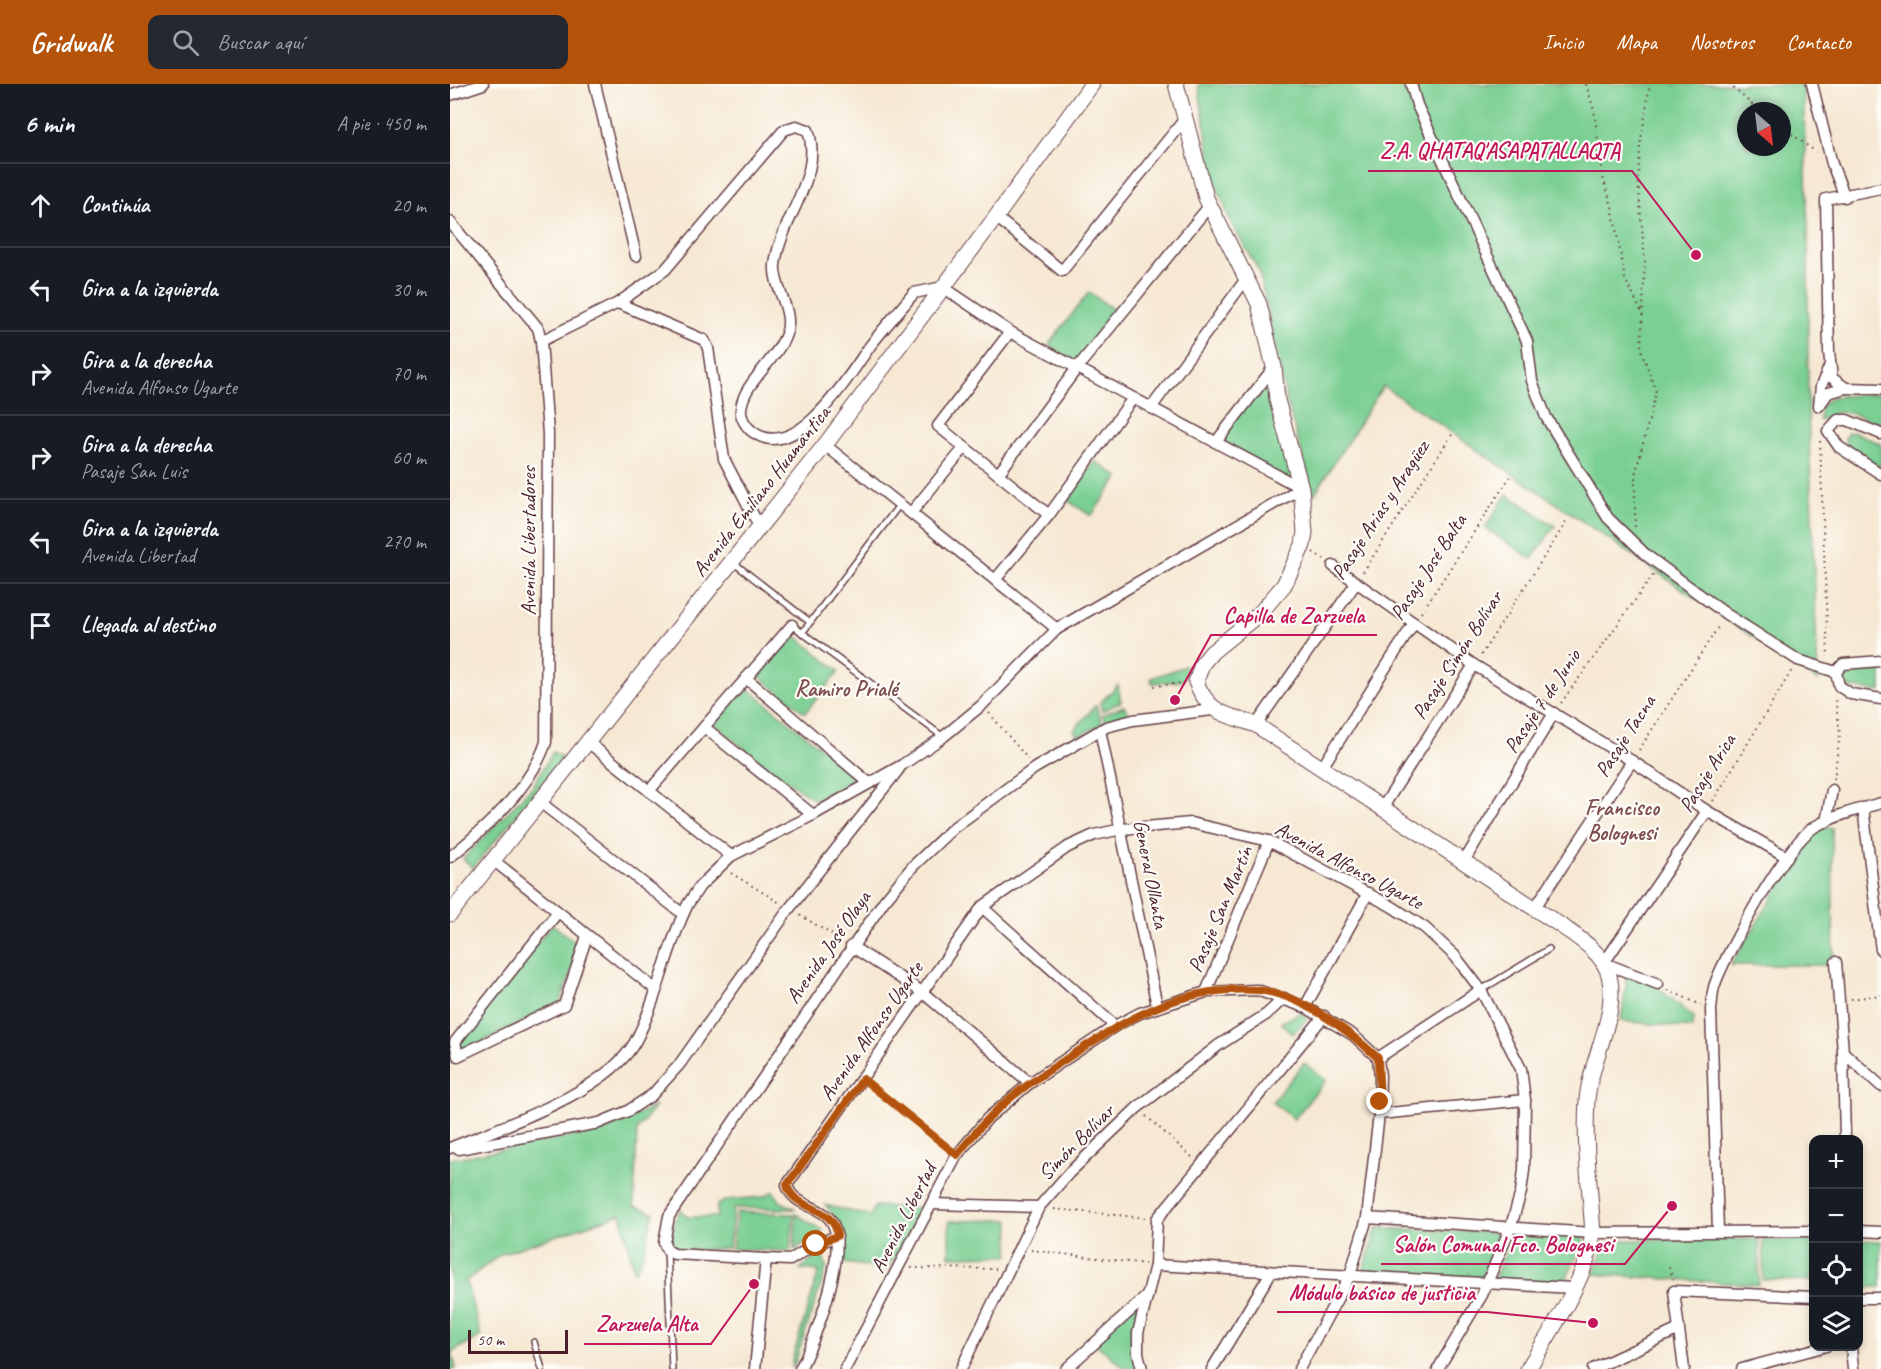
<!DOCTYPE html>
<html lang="es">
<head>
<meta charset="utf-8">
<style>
	body { margin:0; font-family:Caveat,sans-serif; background:#242831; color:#f1f3f6 }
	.controls { position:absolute; right:18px; bottom:18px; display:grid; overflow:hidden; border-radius:12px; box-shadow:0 3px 9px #0003 }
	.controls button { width:54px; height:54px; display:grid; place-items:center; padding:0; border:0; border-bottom:2px solid #363941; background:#171b24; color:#f1f3f6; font:30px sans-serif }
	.compass { position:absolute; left:1287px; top:18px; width:54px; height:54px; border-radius:50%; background:#171b24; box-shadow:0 3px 9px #0003; rotate:152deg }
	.scale { position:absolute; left:18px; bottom:15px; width:100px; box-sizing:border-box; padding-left:6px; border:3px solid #4a1f2b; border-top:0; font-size:16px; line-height:21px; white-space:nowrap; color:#4a1f2b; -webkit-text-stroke:4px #fdfcf7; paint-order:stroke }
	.stop { position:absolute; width:18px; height:18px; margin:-14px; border:4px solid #b45309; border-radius:50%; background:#fff }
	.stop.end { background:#b45309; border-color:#fff; box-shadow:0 2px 6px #0008 }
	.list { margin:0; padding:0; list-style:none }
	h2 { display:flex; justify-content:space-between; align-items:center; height:78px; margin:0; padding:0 24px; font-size:26px }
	h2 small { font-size:20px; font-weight:400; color:#9ea1a6 }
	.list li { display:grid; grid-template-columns:39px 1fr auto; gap:18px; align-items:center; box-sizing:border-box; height:84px; padding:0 24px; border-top:2px solid #363941 }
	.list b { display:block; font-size:22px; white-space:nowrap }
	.list p { margin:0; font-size:20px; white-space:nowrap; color:#9ea1a6 }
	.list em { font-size:20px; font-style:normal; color:#9ea1a6 }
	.icon { flex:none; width:33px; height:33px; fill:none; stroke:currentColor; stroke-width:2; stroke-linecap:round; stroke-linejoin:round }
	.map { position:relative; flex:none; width:1431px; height:1285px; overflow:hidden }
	header { display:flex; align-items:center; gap:36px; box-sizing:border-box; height:84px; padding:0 30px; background:#b45309; color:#fff }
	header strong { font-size:28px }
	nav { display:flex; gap:33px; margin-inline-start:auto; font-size:21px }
	.search { width:420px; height:54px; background:#242831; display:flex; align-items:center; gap:15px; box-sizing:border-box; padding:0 21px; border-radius:12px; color:#9ea1a6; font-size:22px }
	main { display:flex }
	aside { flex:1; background:#171b24 }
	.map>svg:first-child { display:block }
</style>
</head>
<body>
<header>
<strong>Gridwalk</strong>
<div class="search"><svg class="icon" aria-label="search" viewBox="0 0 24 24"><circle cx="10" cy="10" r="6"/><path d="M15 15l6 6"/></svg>Buscar aquí</div>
<nav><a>Inicio</a><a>Mapa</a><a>Nosotros</a><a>Contacto</a></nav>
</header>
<main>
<aside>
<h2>6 min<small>A pie · 450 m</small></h2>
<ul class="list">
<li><svg class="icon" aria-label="ahead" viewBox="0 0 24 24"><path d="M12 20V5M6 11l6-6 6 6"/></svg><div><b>Continúa</b></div><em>20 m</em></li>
<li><svg class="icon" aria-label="left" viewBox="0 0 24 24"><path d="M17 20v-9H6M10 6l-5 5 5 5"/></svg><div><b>Gira a la izquierda</b></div><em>30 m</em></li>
<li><svg class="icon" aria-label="right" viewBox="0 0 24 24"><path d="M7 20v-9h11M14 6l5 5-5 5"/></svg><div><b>Gira a la derecha</b><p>Avenida Alfonso Ugarte</p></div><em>70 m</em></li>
<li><svg class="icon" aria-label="right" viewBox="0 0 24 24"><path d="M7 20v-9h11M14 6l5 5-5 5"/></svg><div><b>Gira a la derecha</b><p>Pasaje San Luis</p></div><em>60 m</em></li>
<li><svg class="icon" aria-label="left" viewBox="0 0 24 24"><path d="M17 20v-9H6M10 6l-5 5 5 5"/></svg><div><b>Gira a la izquierda</b><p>Avenida Libertad</p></div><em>270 m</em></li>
<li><svg class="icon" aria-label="arrive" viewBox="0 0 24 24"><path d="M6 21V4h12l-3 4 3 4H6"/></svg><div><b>Llegada al destino</b></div></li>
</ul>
</aside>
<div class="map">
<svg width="1431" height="1285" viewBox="0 0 1431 1285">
	<rect width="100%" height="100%" fill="#fdfcf7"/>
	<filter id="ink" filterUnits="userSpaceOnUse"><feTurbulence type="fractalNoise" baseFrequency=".0167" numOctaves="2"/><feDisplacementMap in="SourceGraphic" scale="12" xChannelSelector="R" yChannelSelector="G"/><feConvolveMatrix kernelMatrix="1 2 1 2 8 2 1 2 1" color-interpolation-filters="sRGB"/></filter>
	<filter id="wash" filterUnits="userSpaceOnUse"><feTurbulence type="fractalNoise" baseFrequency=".008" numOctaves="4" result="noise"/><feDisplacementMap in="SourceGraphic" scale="24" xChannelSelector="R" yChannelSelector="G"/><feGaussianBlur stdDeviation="1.35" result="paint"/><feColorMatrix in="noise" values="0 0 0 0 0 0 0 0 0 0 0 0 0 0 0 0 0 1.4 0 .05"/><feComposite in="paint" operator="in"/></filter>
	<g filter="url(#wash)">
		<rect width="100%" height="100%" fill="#f6e8d3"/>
		<g fill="#7acf93" stroke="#62775f" stroke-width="1.5" fill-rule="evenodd">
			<path d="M748,0H1353L1358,145V321L1368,597L933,302L864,411L837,319L809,187L782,141L763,93ZM1296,27H1332V63H1296Z"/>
			<path d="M639,208L668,229L627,284L599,260Z"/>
			<path d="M824,283L851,404L766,358Z"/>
			<path d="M1431,309V342C1417,335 1402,326 1386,329C1379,330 1375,336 1369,336L1371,322L1382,313Z"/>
			<path d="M1404,348L1431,360V384L1396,361L1395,353L1398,349Z"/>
			<path d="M645,377L669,393L641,432L617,416Z"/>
			<path d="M1057,410L1105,442L1082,475L1035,444Z"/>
			<path d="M340,547L389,587L355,629L306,590Z"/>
			<path d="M738,581L733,597L702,599L701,594Z"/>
			<path d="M1407,585H1431V608L1395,603L1389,590L1396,586Z"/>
			<path d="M668,601L671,618L652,627L650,619Z"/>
			<path d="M294,606L301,607L408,694L365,716L310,678L265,640Z"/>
			<path d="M646,621L652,640L628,652L624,646Z"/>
			<path d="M674,622L679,630L656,638L652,631Z"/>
			<path d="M103,668L113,674L23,784L13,775L82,703Z"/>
			<path d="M1375,743L1382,744L1384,881H1281L1351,767L1363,749Z"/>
			<path d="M102,840L132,863L109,920L13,967L7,957Z"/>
			<path d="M1175,886L1194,893L1244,933L1243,944L1171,937L1176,901Z"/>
			<path d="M852,928L858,934L843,950L831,939Z"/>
			<path d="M854,979L876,996L844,1035L822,1018Z"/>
			<path d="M205,1022L187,1046L184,1122L204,1129C197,1147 196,1175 184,1187L171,1130L51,1170L16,1197L31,1252L2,1268L6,1285H0V1075L156,1046Z"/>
			<path d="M323,1107L331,1118L346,1125L284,1124L279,1164L229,1167L222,1161C219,1148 224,1137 231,1125L237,1133H267V1121C284,1109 307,1120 323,1107Z"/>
			<path d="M375,1121L420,1132L425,1122L473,1124L438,1185L393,1179C395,1155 393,1139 375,1121Z"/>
			<path d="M287,1128L344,1130L340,1167L282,1165Z"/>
			<path d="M346,1130L373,1147L344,1166Z"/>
			<path d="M560,1136L559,1171L499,1172V1137Z"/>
			<path d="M927,1144L1052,1149L1033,1196L912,1191Z"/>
			<path d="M1065,1147L1135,1154L1114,1200L1043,1197Z"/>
			<path d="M1309,1155V1201L1143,1190L1154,1163L1163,1156Z"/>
			<path d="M1313,1156H1363V1197L1313,1196Z"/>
			<path d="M1408,1156L1431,1157V1203H1409Z"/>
			<path d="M368,1172L374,1175L377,1183L343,1285L342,1276L369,1187L350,1185Z"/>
			<path d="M691,1208L685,1270L688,1285H676L640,1255Z"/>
		</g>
	</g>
	<g filter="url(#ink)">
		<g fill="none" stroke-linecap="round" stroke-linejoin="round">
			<defs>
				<g id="lane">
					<path d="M284,479L360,538"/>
					<path d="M342,541L492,652"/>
					<path d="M352,549L450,420"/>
					<path d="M1031,906L1099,865"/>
					<path d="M217,1167L222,1285"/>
					<path d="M84,1258L92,1285"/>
				</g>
				<g id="street">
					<path d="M145,0L186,172"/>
					<path d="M961,0L967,21L1077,257L1082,297L1096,333L1158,434L1196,471L1276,530L1348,576L1386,588"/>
					<path d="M1362,0L1382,80L1395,113"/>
					<path d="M0,11L33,0"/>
					<path d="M1431,104L1376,115L1379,268L1382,294L1396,304L1431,305"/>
					<path d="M546,133L612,187L734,36"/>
					<path d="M0,138L88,244L91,257L98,350L96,658C81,704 36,744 0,773"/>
					<path d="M168,219L254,256L258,264L274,375L310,444"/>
					<path d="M560,248L488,342L599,431"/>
					<path d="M91,257L168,219L215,186L334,46L346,42L358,46C374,92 330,135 325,181C323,203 343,225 337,247C329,275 293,298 291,325C290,333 296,343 303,348C347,380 400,290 420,262C434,244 449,227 464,209L493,203L560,248L851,404"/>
					<path d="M1380,281L1371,302L1369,322L1378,309L1396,304"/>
					<path d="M701,324L796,195"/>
					<path d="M1431,350L1397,336H1388L1378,347L1389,363L1431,390"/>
					<path d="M766,358L824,283"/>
					<path d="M375,361L607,545"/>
					<path d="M549,389L627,284L760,121"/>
					<path d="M461,429L514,364"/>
					<path d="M883,482L1024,581L1182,677L1257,727L1337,773"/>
					<path d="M545,496L599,431L683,314"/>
					<path d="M1431,577L1393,580L1386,588L1389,602L1401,610L1431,615"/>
					<path d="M296,594L419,699"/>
					<path d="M806,641L906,499"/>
					<path d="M254,643L363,731"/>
					<path d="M650,646L707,922"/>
					<path d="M139,659L281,772"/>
					<path d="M871,685L964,539"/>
					<path d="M199,707L342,541"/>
					<path d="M90,718L233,830"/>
					<path d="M1413,724L1431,866"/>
					<path d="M931,726L1024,581"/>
					<path d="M1376,738L1382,706"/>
					<path d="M43,776L205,905"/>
					<path d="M1013,779L1104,629"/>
					<path d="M532,823L665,942"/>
					<path d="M1084,825L1182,677"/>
					<path d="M108,828L5,958L8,972L114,921L137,852"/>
					<path d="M401,862L472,908L580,999"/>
					<path d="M1386,878L1393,968L1395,1056"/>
					<path d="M1208,900L1154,879L1257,727"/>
					<path d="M756,908L819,757"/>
					<path d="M855,923L918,809"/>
					<path d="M1393,968L1431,1002"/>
					<path d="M928,974L1031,906"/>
					<path d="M929,1030L1075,1016"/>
					<path d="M0,1064C53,1042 157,1008 185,958C208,915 216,864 238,820L250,802L281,772L363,731L452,681L493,653L532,621L607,545L851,404"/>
					<path d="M9,1065L149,1039L178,1027L202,1011L229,981L339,825L449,685"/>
					<path d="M482,1120L589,1123"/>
					<path d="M917,1134L1143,1149L1364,1147"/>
					<path d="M1268,1147L1261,926C1262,919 1262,910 1264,903C1274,871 1338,757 1366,742C1386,731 1410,725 1431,719"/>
					<path d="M1408,1147L1431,1148"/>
					<path d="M316,1175L340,1176L366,1160L387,1152"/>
					<path d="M705,1181L1123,1204"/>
					<path d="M1408,1214H1431"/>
					<path d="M1401,1262L1403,1285"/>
					<path d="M305,1285L316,1175L224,1170L217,1166L214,1159L219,1132L434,817L463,782L503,744L585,684L656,643L683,636L762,626"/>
					<path d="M350,1285C364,1258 403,1159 379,1134C367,1121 342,1121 337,1101L532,823L618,763L644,751L672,745L741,739L819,757L941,822L975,844L1005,872L1031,906L1071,985L1075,1016L1074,1086L1071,1108L1061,1142L1032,1211L988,1285"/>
					<path d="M395,1285L507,1071L538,1034L580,999L665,942L690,929L756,908L807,906L855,923L903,951L928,974L930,992L929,1030L917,1134L900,1191L849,1285"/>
					<path d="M511,1285L589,1123L619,1089L687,1024L769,961L817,930L834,914"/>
					<path d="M616,1285L698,1211"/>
					<path d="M692,1285L688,1269V1249L705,1181L707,1135L874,932"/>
					<path d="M762,1285L820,1190"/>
					<path d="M1143,1285L1227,1246"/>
					<path d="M1234,1285L1224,1207L1364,1213"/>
					<path d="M1292,1285L1376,1262"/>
				</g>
				<g id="secondary">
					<path d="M726,0L756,114L809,220L824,283L827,316L851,404L855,448L853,461L834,501L810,529L762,568L752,580L746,598C759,630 775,630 806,641L1113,843C1130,855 1153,869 1159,891C1169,932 1140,975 1137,1016C1134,1060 1140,1105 1143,1149C1137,1195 1101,1246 1078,1285"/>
					<path d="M0,830L375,361L546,133L642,0"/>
				</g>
			</defs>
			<use href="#lane" stroke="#643d44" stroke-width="8"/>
			<use href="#street" stroke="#643d44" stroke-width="13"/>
			<use href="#secondary" stroke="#643d44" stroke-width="17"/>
			<g stroke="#643d44" stroke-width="2" stroke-dasharray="1.5 4.5" stroke-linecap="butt">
				<path d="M1136,0L1144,26L1153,94L1162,122L1175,195L1191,227"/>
				<path d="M1279,0L1309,27"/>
				<path d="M1332,43L1366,68"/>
				<path d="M1370,357L1378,573"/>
				<path d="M1185,443V391L1206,308L1191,265L1195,178L1188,97L1190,62L1200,0"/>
				<path d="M863,468L874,475"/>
				<path d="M913,488L1003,349"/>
				<path d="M971,529L1060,393"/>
				<path d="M1031,571L1117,437"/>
				<path d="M704,602L734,599"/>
				<path d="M1111,619L1204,490"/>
				<path d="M539,629L578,675"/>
				<path d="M1189,666L1270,540"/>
				<path d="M1384,695L1390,649L1385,614"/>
				<path d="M1263,717L1342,586"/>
				<path d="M281,789L330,819"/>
				<path d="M350,831L391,856"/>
				<path d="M1218,906L1251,921"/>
				<path d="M1401,915L1431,911"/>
				<path d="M421,1001L498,1063"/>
				<path d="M696,1032L743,1074"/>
				<path d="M604,1125L697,1134"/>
				<path d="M581,1166L695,1180"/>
				<path d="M1219,1183L1223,1195"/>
				<path d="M461,1184L546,1185"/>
			</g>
			<use href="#lane" stroke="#fff" stroke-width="5"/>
			<use href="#street" stroke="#fff" stroke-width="10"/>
			<use href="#secondary" stroke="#fff" stroke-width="15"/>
		</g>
	</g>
	<g fill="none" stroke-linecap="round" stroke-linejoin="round" filter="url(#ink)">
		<path stroke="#b45309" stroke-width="8" d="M366,1160L387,1152C386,1121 343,1127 337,1101L413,995L507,1071C517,1059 526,1047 537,1036C558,1013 587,994 613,977C673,937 730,901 806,906C849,909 898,946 928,974L930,1018"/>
	</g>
	<g text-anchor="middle" stroke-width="4.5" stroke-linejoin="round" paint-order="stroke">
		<g font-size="21" fill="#4a1f2b" stroke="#fdfcf7">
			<text transform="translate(311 407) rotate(-52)" y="7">Avenida Emiliano Huamantica</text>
			<text transform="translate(930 426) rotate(-57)" y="7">Pasaje Arias y Aragüez</text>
			<text transform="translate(78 457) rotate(-90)" y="7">Avenida Libertadores</text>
			<text transform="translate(978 483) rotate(-57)" y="7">Pasaje José Balta</text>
			<text transform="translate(1007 571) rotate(-57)" y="7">Pasaje Simón Bolívar</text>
			<text transform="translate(1092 617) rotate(-56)" y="7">Pasaje 7 de Junio</text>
			<text transform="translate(1175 652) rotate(-57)" y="7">Pasaje Tacna</text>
			<text transform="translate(1257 689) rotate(-58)" y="7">Pasaje Arica</text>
			<text transform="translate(899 781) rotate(28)" y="7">Avenida Alfonso Ugarte</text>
			<text transform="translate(701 790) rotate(79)" y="7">General Ollanta</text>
			<text transform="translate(770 825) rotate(-67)" y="7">Pasaje San Martín</text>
			<text transform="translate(378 863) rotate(-55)" y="7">Avenida José Olaya</text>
			<text transform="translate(421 947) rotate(-55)" y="7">Avenida Alfonso Ugarte</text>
			<text transform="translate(626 1058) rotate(-45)" y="7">Simón Bolívar</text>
			<text transform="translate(453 1134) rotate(-63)" y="7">Avenida Libertad</text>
		</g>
		<g font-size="22" font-weight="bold" fill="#7f4f52" stroke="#fdfcf7">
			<text x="396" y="612">Ramiro Prialé</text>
			<text x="1172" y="731">Francisco<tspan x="1172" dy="25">Bolognesi</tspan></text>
		</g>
	</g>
	<path fill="none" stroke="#c2185b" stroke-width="2" d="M1246 171L1182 87H918M725 616L761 551H927M1222 1122L1175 1180H931M1143 1239L1037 1228H827M304 1200L261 1260H134"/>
	<g fill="#c2185b" stroke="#fdfcf7" stroke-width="2">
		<circle cx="1246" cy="171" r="6"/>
		<circle cx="725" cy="616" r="6"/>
		<circle cx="1222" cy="1122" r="6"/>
		<circle cx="1143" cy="1239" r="6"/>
		<circle cx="304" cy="1200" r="6"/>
	</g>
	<g font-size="22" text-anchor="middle" font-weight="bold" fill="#c2185b" stroke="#fdfcf7" stroke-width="4.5" stroke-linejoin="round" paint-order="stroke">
		<text x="1050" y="74">Z.A. QHATAQ'ASAPATALLAQTA</text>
		<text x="844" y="539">Capilla de Zarzuela</text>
		<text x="1053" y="1168">Salón Comunal Fco. Bolognesi</text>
		<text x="932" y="1216">Módulo básico de justicia</text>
		<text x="197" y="1247">Zarzuela Alta</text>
	</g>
</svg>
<div class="controls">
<button>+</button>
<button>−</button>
<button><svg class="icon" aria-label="locate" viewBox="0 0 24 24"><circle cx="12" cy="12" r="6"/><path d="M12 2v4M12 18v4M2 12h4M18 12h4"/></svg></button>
<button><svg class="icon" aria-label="layers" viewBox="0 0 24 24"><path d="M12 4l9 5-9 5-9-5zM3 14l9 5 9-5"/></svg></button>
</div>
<svg class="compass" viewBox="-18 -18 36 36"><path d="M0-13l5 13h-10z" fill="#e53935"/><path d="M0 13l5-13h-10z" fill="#9ea1a6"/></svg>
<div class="scale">50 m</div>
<div class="stop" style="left:366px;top:1160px"></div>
<div class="stop end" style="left:930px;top:1018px"></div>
</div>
</main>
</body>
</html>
